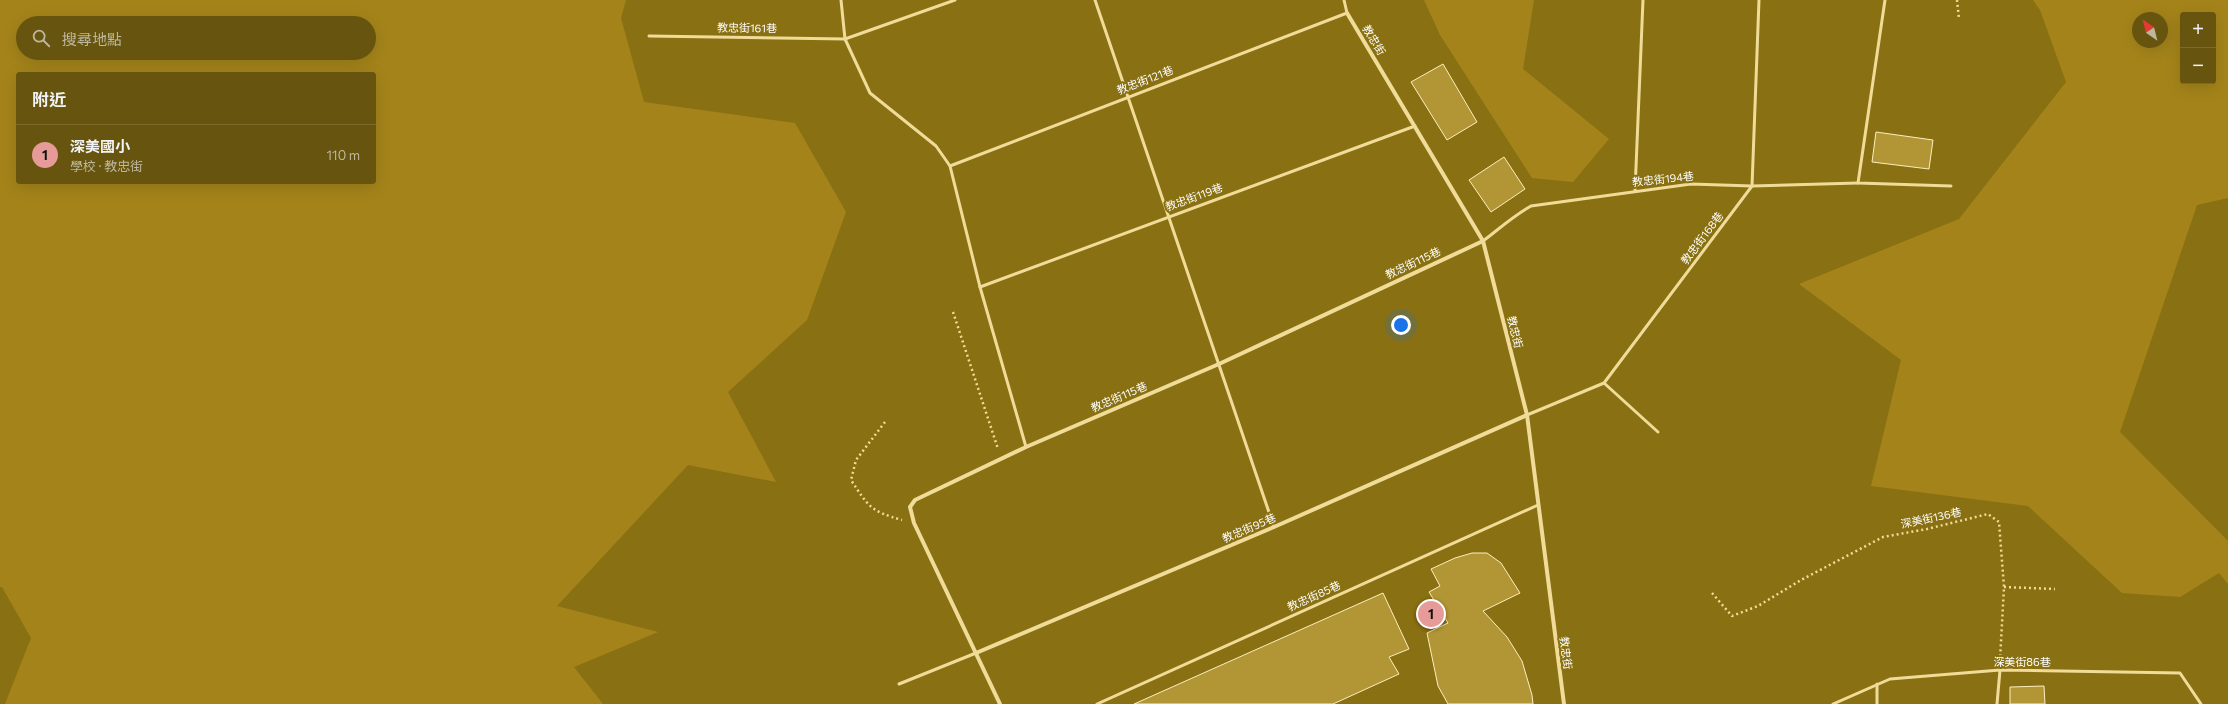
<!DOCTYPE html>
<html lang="zh-TW">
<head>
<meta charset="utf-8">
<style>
	body { margin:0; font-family:Commissioner,"Noto Sans TC",sans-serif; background:#6d5a17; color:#f1f3f6 }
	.controls { position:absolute; right:12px; top:12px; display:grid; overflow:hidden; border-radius:4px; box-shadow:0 4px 16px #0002 }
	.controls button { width:36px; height:36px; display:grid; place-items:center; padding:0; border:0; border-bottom:1px solid #7a6a2e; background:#67540e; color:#f1f3f6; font:20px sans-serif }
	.compass { position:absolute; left:2132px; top:12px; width:36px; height:36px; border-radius:50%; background:#67540e; box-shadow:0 4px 16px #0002; rotate:325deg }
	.you { position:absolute; left:1401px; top:325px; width:14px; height:14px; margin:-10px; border:3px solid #fff; border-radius:50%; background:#1a73e8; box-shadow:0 0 0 6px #1a73e833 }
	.badge { display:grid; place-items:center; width:26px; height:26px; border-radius:50%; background:#e69b98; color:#111; font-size:13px; font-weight:700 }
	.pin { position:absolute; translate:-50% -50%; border:2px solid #fff; box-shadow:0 1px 4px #0006 }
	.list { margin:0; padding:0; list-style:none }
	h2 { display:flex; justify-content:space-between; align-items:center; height:52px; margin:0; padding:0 16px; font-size:17px }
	h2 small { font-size:13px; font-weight:400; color:#bdb79e }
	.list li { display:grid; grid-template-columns:26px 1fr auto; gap:12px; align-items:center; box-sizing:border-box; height:60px; padding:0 16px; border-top:1px solid #7a6a2e }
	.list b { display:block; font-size:15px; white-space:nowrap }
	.list p { margin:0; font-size:13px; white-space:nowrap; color:#bdb79e }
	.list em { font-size:13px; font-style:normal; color:#bdb79e }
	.icon { flex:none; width:22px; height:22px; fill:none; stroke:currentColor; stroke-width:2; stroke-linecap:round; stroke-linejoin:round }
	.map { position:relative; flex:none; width:2228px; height:704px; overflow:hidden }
	.search { position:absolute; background:#67540e; box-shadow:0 4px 16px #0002; left:16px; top:16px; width:360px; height:44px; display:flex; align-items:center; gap:10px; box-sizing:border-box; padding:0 14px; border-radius:22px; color:#bdb79e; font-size:15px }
	.panel { position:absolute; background:#67540e; box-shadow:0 4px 16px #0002; left:16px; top:72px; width:360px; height:112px; border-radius:4px }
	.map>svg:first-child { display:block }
</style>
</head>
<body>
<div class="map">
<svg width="2228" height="704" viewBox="0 0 2228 704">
	<rect width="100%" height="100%" fill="#897012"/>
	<g fill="#a4841a" fill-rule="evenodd">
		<path d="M0,0H626L621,18L644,102L795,123L846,212L807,320L728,392L776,482L688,465L557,606L658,632L574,667L603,704H5L31,638L2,587H0ZM23,23H369V53H23ZM18,74H374V182H18Z"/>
		<path d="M1424,0H1534L1523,69L1609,139L1573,182L1532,178L1440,35Z"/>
		<path d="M2033,0H2228V198L2197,205L2120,432L2228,541V584L2219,573L2180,597L2122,593L2028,506L1871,486L1901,360L1799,284L1959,219L2066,82L2040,10ZM2183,15H2213V81H2183ZM2138,18H2162V42H2138Z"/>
	</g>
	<g fill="#b29636" stroke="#fceebf">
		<path d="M1443,64L1477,122L1447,140L1411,82Z"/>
		<path d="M1876,132L1933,140L1929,169L1872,162Z"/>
		<path d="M1504,157L1525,189L1491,212L1469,180Z"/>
		<path d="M1472,553H1487L1501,563L1520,593L1483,611L1507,637L1522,661L1532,695L1533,704H1448L1438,686L1427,633L1448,623L1429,592L1440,586L1431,569L1455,558Z"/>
		<path d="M1383,593L1409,649L1389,657L1399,674L1333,704H1134Z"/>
		<path d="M2044,686L2045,704H2010V687Z"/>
	</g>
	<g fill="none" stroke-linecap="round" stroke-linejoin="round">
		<g stroke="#f0dc98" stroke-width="2.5" stroke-dasharray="2 3" stroke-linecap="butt">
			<path d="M1957,0L1959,19"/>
			<path d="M953,312L998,449"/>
			<path d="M885,422L856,460L851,480C869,507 870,511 902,520"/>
			<path d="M2004,587L2055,589"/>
			<path d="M1712,593L1732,616L1758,606L1801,580L1883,537L1927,529L1988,514L1999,522L2004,587L2000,660"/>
		</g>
		<g stroke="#f0dc98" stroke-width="3">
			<path d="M841,0L845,39L870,93L936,146L950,166L980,287L1026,447"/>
			<path d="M1095,0L1274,527"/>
			<path d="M1885,0L1858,183L1951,186"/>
			<path d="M649,36L845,39L955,0"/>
			<path d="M950,166L1347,13L1344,0"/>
			<path d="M1635,191L1643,0"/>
			<path d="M1483,241C1499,229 1513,216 1531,206L1691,184L1752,186L1858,183"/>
			<path d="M980,287L1415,126"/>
			<path d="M1604,383L1658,432"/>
			<path d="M1527,415L1604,383L1752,186L1759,0"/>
			<path d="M899,684L976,653"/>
			<path d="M1097,704L1538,505"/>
			<path d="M1833,704L1890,679L2000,670L2180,673L2201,704"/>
			<path d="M1877,704V684"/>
			<path d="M1997,704L2000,670"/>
		</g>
		<g stroke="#f0dc98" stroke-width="4">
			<path d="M1347,13L1483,241L1527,415L1564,704"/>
			<path d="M976,653L1274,527L1527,415"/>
			<path d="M1000,704L914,523L910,507L915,500L1026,447L1219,364L1483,241"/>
		</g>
	</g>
	<g text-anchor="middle" stroke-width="4" stroke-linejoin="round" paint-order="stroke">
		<g font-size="11" fill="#fff" stroke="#897012">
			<text transform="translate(747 28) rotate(1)" y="4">教忠街161巷</text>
			<text transform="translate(1374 40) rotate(59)" y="4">教忠街</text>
			<text transform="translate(1145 80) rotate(-21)" y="4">教忠街121巷</text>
			<text transform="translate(1663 179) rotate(-6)" y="4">教忠街194巷</text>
			<text transform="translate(1194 197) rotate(-20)" y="4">教忠街119巷</text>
			<text transform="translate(1702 238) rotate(-53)" y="4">教忠街168巷</text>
			<text transform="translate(1413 263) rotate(-25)" y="4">教忠街115巷</text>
			<text transform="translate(1515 332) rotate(76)" y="4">教忠街</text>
			<text transform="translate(1119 397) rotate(-23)" y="4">教忠街115巷</text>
			<text transform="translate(1931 518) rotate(-12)" y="4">深美街136巷</text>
			<text transform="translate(1249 528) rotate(-23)" y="4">教忠街95巷</text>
			<text transform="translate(1314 596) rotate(-24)" y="4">教忠街85巷</text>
			<text transform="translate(1566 653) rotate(83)" y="4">教忠街</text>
			<text x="2022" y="666">深美街86巷</text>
		</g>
	</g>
</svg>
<div class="controls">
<button>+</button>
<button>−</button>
</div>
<svg class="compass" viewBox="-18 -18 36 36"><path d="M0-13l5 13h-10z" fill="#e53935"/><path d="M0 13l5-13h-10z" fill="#bdb79e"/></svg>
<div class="you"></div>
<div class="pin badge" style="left:1431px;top:614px">1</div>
<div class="search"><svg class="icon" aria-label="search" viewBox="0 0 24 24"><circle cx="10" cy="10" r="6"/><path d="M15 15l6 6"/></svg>搜尋地點</div>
<section class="panel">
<h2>附近<small></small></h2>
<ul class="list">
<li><span class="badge">1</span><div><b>深美國小</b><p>學校 · 教忠街</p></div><em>110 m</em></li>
</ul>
</section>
</div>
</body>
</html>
